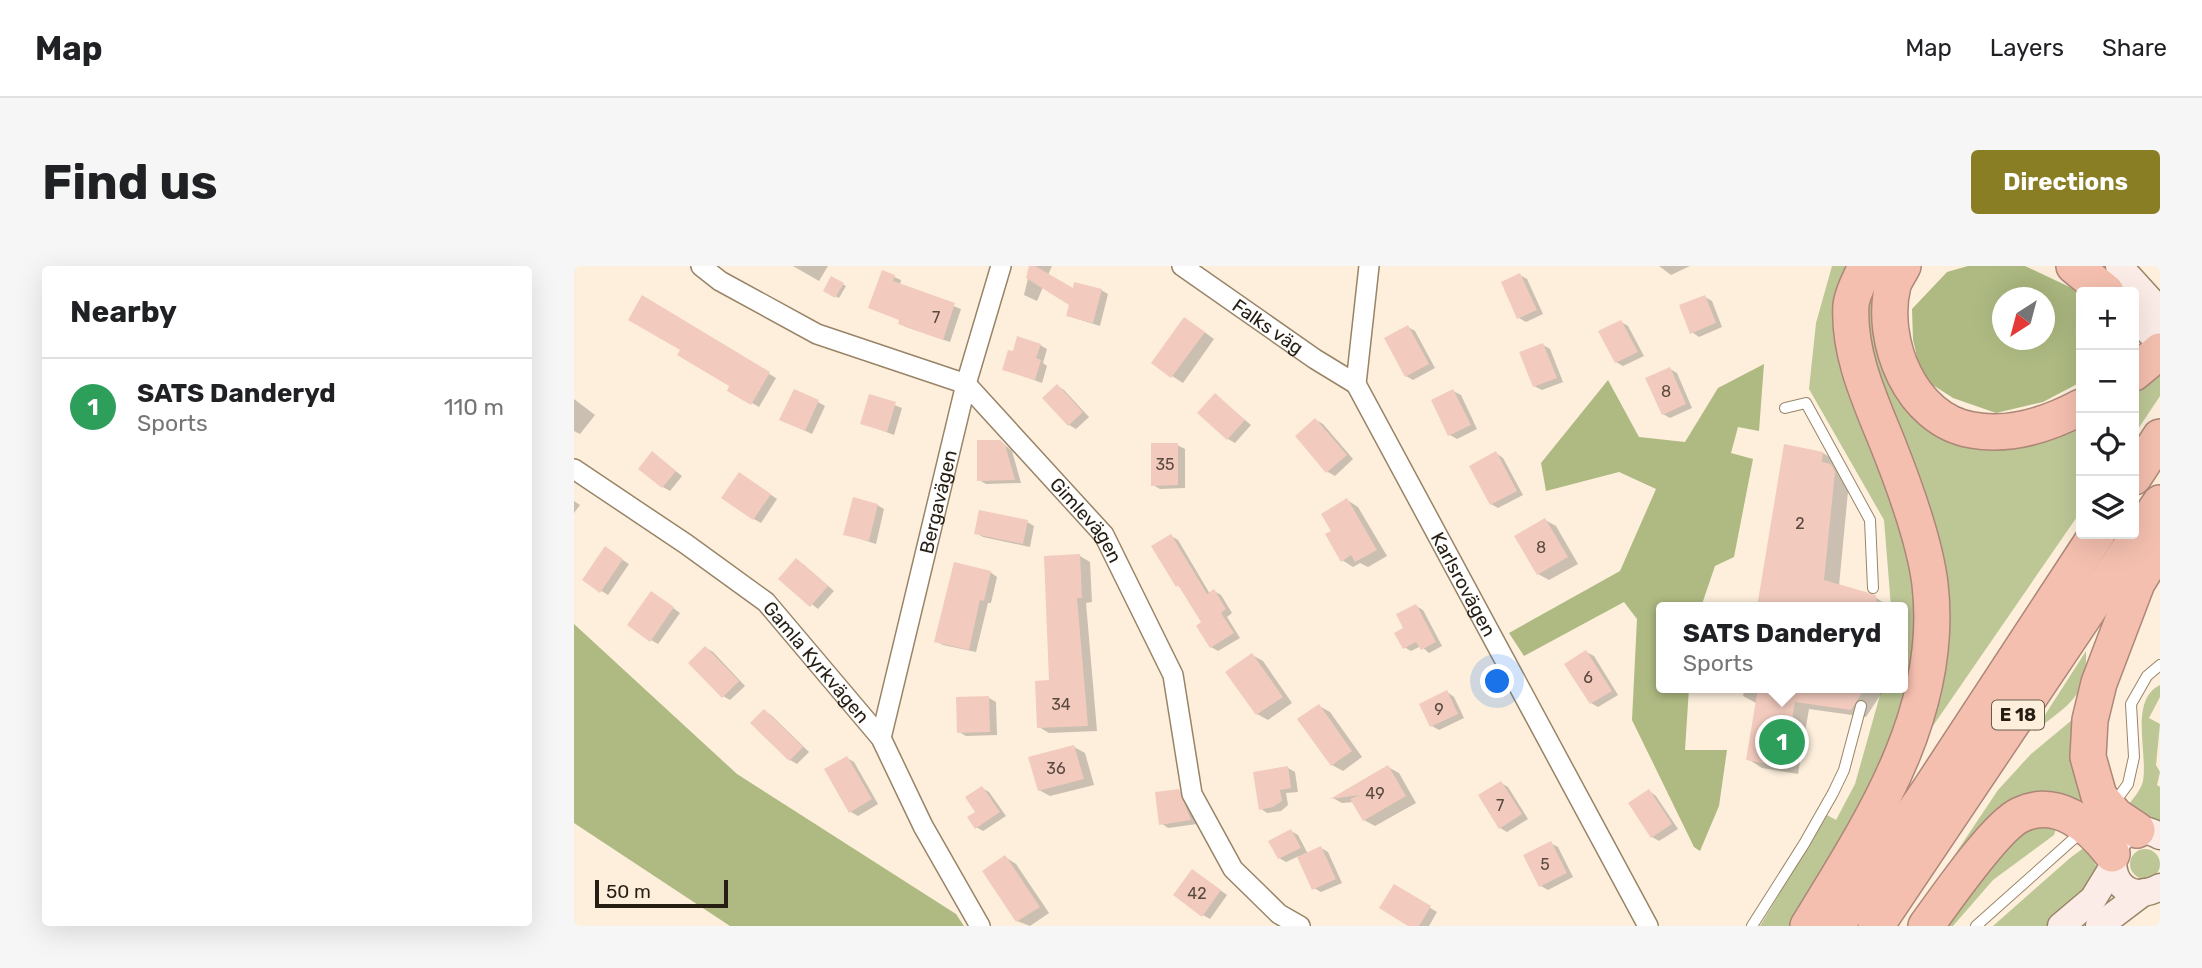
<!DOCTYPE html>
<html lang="en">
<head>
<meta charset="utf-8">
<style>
	body { margin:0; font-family:Rubik,sans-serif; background:#f6f6f6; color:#202124 }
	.controls { position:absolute; right:21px; top:21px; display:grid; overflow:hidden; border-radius:7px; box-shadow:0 7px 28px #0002 }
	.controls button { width:63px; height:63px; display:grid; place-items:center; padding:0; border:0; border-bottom:2px solid #e0e0e0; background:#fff; color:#202124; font:35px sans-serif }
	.compass { position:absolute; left:1418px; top:21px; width:63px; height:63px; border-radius:50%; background:#fff; box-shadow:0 7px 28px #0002; rotate:216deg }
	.scale { position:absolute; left:21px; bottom:18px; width:133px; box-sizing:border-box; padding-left:7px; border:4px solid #261e13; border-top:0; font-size:19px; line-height:24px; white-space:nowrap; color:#261e13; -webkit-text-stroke:5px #fdefdc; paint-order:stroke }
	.you { position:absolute; left:924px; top:416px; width:24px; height:24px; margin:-18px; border:5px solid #fff; border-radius:50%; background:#1a73e8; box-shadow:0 0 0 10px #1a73e833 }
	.badge { display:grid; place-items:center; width:46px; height:46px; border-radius:50%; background:#8a7e25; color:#fff; font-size:23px; font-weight:700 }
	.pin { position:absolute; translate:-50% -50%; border:4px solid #fff; box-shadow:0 2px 7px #0006 }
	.popup { position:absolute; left:1082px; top:336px; width:252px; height:91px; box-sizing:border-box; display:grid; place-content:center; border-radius:7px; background:#fff; filter:drop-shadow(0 2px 5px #0005); font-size:23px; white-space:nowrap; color:#757577 }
	.popup b { font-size:26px; color:#202124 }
	.popup::after { content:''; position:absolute; left:50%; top:100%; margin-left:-14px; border:14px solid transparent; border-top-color:#fff }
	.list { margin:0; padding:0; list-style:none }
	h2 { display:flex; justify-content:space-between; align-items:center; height:91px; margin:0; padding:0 28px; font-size:30px }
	h2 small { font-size:23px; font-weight:400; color:#757577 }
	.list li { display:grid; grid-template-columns:46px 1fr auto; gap:21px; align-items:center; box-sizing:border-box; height:98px; padding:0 28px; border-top:2px solid #e0e0e0 }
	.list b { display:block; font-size:26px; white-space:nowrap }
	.list p { margin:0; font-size:23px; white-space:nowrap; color:#757577 }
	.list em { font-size:23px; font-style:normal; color:#757577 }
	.icon { flex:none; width:38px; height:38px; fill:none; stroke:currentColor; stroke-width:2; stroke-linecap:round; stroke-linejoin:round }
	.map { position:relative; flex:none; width:1586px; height:660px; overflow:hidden; border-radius:7px }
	header { display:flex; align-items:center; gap:42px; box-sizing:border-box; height:98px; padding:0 35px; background:#fff; border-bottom:2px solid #e0e0e0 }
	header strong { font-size:33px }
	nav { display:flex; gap:38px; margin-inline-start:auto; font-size:24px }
	.intro { display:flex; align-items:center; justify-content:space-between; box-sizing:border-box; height:168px; padding:0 42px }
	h1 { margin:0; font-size:49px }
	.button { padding:18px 32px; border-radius:7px; background:#8a7e25; color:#fff; font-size:24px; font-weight:700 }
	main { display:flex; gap:42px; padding:0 42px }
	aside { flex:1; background:#fff; border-radius:7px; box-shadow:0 7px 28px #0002 }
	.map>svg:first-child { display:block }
</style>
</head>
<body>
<header>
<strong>Map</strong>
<nav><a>Map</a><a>Layers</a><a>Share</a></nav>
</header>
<div class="intro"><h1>Find us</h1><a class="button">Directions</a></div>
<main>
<aside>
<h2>Nearby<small></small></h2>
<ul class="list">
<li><span class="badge" style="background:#2e9e5b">1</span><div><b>SATS Danderyd</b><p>Sports</p></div><em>110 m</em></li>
</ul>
</aside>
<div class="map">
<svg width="1586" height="660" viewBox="0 0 1586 660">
	<rect width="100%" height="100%" fill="#fdefdc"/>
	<g fill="#bdc796">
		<path d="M1258,0H1274L1322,243L1342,333L1343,395L1318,482L1280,559L1215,660H1186L1253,549L1262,554L1281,518L1308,422H1329V341H1317L1310,254L1235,123L1242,57Z"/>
		<path d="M1305,0L1341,147L1507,154V245L1332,499L1372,353L1299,112L1293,36Z"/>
		<path d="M1586,104V130L1560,169V116Z"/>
		<path d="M1512,385C1514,432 1493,439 1460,466Z"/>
		<path d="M1586,419V431L1575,452L1586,458L1582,499L1586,506L1583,519L1586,521V556L1570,555L1552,542C1558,534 1567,524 1569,515C1574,486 1555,434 1586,419Z"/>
		<path d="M1504,449L1516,527L1505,539L1485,532L1333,660L1424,524L1457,488Z"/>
		<path d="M1445,551L1483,559L1480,569L1419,614L1379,660H1361Z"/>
		<path d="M1511,581L1524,603V616L1479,660H1419L1496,592Z"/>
		<circle cx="1571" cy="598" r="15"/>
	</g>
	<g fill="#aeba82" fill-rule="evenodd">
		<path d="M1394,0H1451L1502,24L1507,30V116L1469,136L1422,147L1379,132L1348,112L1339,74L1338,43L1373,6ZM1428,32H1470V74H1428Z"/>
		<path d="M1190,98L1185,165L1164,161L1157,187L1179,193L1160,291L1141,300L1127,341H1087V422H1115L1111,484H1153L1145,540L1126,585L1120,581L1058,454L1063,353L1050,336L950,390L935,367L1046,305L1082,223L1045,206L972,225L967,197L1034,114L1065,171L1111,176L1144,122Z"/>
		<path d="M0,358L163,508L382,648L390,660H156L0,557Z"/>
	</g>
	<g fill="#0003">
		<path d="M219,0H254L245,15Z"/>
		<path d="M457,0H478L474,9L500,25L527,24L534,28L526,60L494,50L497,38L469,21L463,35L450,29Z"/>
		<path d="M1085,0H1116L1097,9Z"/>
		<path d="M309,6L327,14L326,19L387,43L376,76L332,61L326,58L327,54L296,42Z"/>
		<path d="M946,9L953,13L969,48L952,56L945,52Z"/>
		<path d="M258,12L272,20L265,32L251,24Z"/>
		<path d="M69,31L202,112L185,141L155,124L158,120L108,84Z"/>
		<path d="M1131,31L1138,35L1148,61L1125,71L1118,66Z"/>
		<path d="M1047,56L1054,60L1070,90L1049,100L1042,96Z"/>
		<path d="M622,60L640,73L609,117L598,110Z"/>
		<path d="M834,61L841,65L861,102L839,114L832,110Z"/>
		<path d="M466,79L473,83L469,97L473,100L468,117L430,103Z"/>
		<path d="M969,79L976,83L989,116L968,124L960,120Z"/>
		<path d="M1096,103L1103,107L1118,142L1096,152L1089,148Z"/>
		<path d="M483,120L490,124L515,151L502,163L495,159Z"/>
		<path d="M879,125L887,129L903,163L883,173L876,169Z"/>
		<path d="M641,129L677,159L661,177L654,173Z"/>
		<path d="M296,130L328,142L320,169L288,157Z"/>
		<path d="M0,133L21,149L6,168L0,165Z"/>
		<path d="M244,136L251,140L238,168L215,157Z"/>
		<path d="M742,154L749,158L779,193L761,210L754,206L723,171Z"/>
		<path d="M426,175L438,185L447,217L412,218L405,214Z"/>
		<path d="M603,179L611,183V222L586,223L579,219Z"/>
		<path d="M1212,180L1249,187L1263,196L1262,203L1272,209L1275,215L1265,320L1301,331L1316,341H1184Z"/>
		<path d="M922,187L929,192L949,229L924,242L917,238Z"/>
		<path d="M85,192L108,210L96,225L89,221Z"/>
		<path d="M172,212L203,233L187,257L180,253Z"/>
		<path d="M773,234L784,241L813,290L794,301L786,297L779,301L768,294L759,265Z"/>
		<path d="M0,235L6,239L0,247Z"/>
		<path d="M303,239L310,243L302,278L271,268Z"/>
		<path d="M971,254L982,260L1004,298L975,314L964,308Z"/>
		<path d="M453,256L460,260L456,281L409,271L402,267Z"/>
		<path d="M597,270L604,274L636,328L640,325L647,329L658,347L653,351L666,372L644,385L637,381L630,357L609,323L603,319Z"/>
		<path d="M38,287L55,298L34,329L10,314Z"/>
		<path d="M506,290L516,296L518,336L512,337L523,465L475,467L465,461Z"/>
		<path d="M229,298L260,325L244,343L206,313Z"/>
		<path d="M416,306L423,311L417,337H414L402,386L369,379L362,375Z"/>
		<path d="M84,331L106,347L84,378L77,374Z"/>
		<path d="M842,340L849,344L868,380L855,387L847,380L837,385L830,381L832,363Z"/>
		<path d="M132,382L139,386L171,420L156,434L149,430Z"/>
		<path d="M1012,386L1020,390L1044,429L1024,441L1017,437Z"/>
		<path d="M678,389L689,395L718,437L694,454L683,448Z"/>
		<path d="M1171,422H1311L1292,451L1235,443L1224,508L1188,502L1174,493L1184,438L1169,430Z"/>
		<path d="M873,426L880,431L890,452L865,464L858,460Z"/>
		<path d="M415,432L422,436L423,469L392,470L385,466Z"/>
		<path d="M745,440L756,446L788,491L769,505L758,499Z"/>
		<path d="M190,445L197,449L235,486L223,498L216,494Z"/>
		<path d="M500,481L511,487L520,519L476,530L465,524Z"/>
		<path d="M273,492L280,496L304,538L284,550L277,546Z"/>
		<path d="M814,501L825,507L842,537L801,560L790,554L780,536L768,537L759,532Z"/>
		<path d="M714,502L721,506L724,526L712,527L714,539L707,545L693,547L686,542Z"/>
		<path d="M927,517L934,521L954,553L933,566L926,562Z"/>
		<path d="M408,522L415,526L432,550L409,565L402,561Z"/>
		<path d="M604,525L612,529L623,558L594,562L587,557Z"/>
		<path d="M1075,525L1082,530L1104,563L1085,575L1078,571Z"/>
		<path d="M717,565L724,569L734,588L747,582L754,586L768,617L747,626L740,622L725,590L712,596L705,592Z"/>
		<path d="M976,577L984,581L999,611L974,624L967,620Z"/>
		<path d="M431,591L442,598L475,647L456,660L443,655Z"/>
		<path d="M625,609L653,629L636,653L629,649Z"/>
		<path d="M820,620L863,646L855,660H838Z"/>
	</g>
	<g fill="#f2cbbe">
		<path d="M455,0H461L499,22L500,16L528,23L519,57L492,50L495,39L452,12Z"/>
		<path d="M308,4L321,9L319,15L381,37L369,74L324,58L325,54L294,42Z"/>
		<path d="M946,7L963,44L943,53L927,16Z"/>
		<path d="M257,10L270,17L261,32L249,25Z"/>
		<path d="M68,29L196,106L177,139L153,125L155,120L103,89L106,84L54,54Z"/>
		<path d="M1131,29L1142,57L1116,68L1105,39Z"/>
		<path d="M610,51L631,66L597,112L577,97Z"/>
		<path d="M1047,54L1064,86L1041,97L1024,65Z"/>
		<path d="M834,59L855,98L831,111L810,72Z"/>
		<path d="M443,70L467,78L462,92L467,94L461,114L428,104L434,84L439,85Z"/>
		<path d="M969,77L983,112L959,121L945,86Z"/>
		<path d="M1096,101L1112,138L1088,149L1071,112Z"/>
		<path d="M483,118L509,146L494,160L468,132Z"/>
		<path d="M220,123L245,134L231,165L205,154Z"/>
		<path d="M879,123L897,159L874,170L857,134Z"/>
		<path d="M641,127L671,154L653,174L623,147Z"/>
		<path d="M295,128L322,136L313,166L286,158Z"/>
		<path d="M741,152L773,189L752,207L721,170Z"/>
		<path d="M403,174H426L431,179L441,214L403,215Z"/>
		<path d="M577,177H604V219L577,220Z"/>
		<path d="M1210,178L1249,186L1248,196L1257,198L1261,206L1250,314L1302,329L1303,341H1183Z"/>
		<path d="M78,185L102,205L88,222L64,203Z"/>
		<path d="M922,185L943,225L916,239L895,200Z"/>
		<path d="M165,206L197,228L179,254L147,232Z"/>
		<path d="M279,231L304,238L295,275L269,269Z"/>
		<path d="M773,232L803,284L781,296L777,289L767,296L751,268L757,265L747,248Z"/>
		<path d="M405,244L454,254L449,278L400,268Z"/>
		<path d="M971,252L994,291L963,309L940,270Z"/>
		<path d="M597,268L633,328L640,323L652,343L647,347L660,367L636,382L622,360L627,356L604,319L602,321L577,280Z"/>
		<path d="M31,280L49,293L26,327L8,314Z"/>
		<path d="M506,288L508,332H503L514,460L463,462L461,415L475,414L470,290Z"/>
		<path d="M222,292L254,320L236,341L204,313Z"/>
		<path d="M380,296L417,305L410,335L406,334L395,384L360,376Z"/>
		<path d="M77,325L100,341L76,376L53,359Z"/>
		<path d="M842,338L862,376L847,384L842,376L829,383L820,367L829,362L822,348Z"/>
		<path d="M131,380L165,415L148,432L114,397Z"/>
		<path d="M1012,384L1038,425L1016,438L990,398Z"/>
		<path d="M678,387L709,431L682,449L651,406Z"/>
		<path d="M1184,422H1291L1277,444L1221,436L1210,501L1172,494Z"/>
		<path d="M873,424L884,448L856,461L845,438Z"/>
		<path d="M415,430L416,466L383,467L382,431Z"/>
		<path d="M745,438L778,485L757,500L723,453Z"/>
		<path d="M190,443L229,481L215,495L176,457Z"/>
		<path d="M500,479L510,513L464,525L454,491Z"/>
		<path d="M273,490L298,533L275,547L250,503Z"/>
		<path d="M814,499L832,530L789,555L776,533L786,529L756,533Z"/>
		<path d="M714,500L717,522L706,524L708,535L699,541L685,544L679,506Z"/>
		<path d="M927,515L948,548L925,563L904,529Z"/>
		<path d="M408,520L426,546L401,563L393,551L401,546L391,531Z"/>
		<path d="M605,523L617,554L585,559L581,526Z"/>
		<path d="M1075,523L1098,558L1077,572L1054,537Z"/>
		<path d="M717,563L727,582L704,593L694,575Z"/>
		<path d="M977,575L993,607L965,621L949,589Z"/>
		<path d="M747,580L762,613L738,624L723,591Z"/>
		<path d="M431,589L466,641L442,656L408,605Z"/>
		<path d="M618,603L647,624L628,651L599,629Z"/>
		<path d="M820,618L857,640L845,660H834L805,642Z"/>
	</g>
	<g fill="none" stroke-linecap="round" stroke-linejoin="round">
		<defs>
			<g id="lane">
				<path d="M1211,142L1232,137L1296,254L1299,322"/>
				<path d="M1543,533L1554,518L1560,491L1557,438L1573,410L1586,399"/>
				<path d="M1178,660L1230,578L1259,527L1270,504L1287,440"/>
				<path d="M1402,660L1505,568"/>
			</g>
			<g id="street">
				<path id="s1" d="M127,0L146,15L243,68L392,118L530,269L599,409L618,528L659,603L705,648L726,660"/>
				<path id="s2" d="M608,0L741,93L782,118"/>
				<path id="s3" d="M795,0L782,118L1074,660"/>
				<path id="s4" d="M0,203L112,278L192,336L307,472L349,560L406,660"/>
				<path id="s5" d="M307,472L392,118L427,0"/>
			</g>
			<g id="secondary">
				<path d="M1545,0L1586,45"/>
				<path d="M1560,50L1586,77"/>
				<path d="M1586,570C1524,536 1523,654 1586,621"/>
				<path d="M1487,660L1519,633L1538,602"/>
				<path d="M1525,660L1570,626"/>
			</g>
			<g id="highway">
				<path d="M1329,0C1326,6 1321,13 1319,19C1305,75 1337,154 1398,164C1435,171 1475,158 1507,141"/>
				<path d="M1500,0L1532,26"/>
				<path d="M1560,107L1586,85"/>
				<path d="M1560,211L1586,171"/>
				<path d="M1563,564L1542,550L1525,530L1514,491L1516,454L1525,417L1563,317L1586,279"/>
				<path d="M1234,660C1297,557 1371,446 1356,318C1351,277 1329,216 1313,176C1296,134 1274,87 1277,39C1278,27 1287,12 1292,0"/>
				<path d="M1262,660L1354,526L1523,268"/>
				<path d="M1302,660L1586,237"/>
				<path d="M1352,660C1371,634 1421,561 1446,549C1483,531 1517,560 1538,588"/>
			</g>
		</defs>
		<use href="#lane" stroke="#998467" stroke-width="12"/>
		<use href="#street" stroke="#998467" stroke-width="22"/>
		<use href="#secondary" stroke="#998467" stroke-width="29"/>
		<use href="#highway" stroke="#ac8778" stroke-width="38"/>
		<use href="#lane" stroke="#fff" stroke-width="10"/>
		<use href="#street" stroke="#fff" stroke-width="19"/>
		<use href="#secondary" stroke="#fcece7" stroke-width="26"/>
		<use href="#highway" stroke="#f4bfaf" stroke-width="35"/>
	</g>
	<g text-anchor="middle" stroke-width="7" stroke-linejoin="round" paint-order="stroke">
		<g font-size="16" fill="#59493e">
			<text x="362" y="57">7</text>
			<text x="1092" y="131">8</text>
			<text x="591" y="204">35</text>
			<text x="1226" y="263">2</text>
			<text x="967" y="287">8</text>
			<text x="1014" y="417">6</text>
			<text x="487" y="444">34</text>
			<text x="865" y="449">9</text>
			<text x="482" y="508">36</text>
			<text x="801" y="533">49</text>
			<text x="926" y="545">7</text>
			<text x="971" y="604">5</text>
			<text x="623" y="633">42</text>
		</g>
		<rect fill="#fdefdc" stroke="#665d4f" stroke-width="2" x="1418" y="434.5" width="52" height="29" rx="5"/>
		<g font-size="18" font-weight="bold" fill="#261e13">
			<text x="1444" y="455">E 18</text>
		</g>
		<g font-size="19" fill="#261e13" stroke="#fdefdc">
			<text dy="7" stroke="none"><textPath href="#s2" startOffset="105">Falks väg</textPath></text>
			<text dy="7" stroke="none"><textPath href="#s5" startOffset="243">Bergavägen</textPath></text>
			<text dy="7" stroke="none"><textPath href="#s1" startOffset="474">Gimlevägen</textPath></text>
			<text dy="7" stroke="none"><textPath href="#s3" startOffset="346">Karlsrovägen</textPath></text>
			<text dy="7" stroke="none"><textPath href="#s4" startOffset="312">Gamla Kyrkvägen</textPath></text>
		</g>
	</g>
</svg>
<div class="controls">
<button>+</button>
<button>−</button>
<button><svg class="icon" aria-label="locate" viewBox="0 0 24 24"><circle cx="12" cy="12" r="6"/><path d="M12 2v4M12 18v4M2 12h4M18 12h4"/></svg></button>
<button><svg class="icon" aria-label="layers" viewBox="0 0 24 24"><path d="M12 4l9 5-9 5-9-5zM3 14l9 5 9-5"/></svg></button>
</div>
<svg class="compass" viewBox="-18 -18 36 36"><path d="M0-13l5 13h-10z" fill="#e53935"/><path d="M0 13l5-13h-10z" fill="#757577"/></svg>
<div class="scale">50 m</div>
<div class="you"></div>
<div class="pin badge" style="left:1208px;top:476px;background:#2e9e5b">1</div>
<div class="popup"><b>SATS Danderyd</b>Sports</div>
</div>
</main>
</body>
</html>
